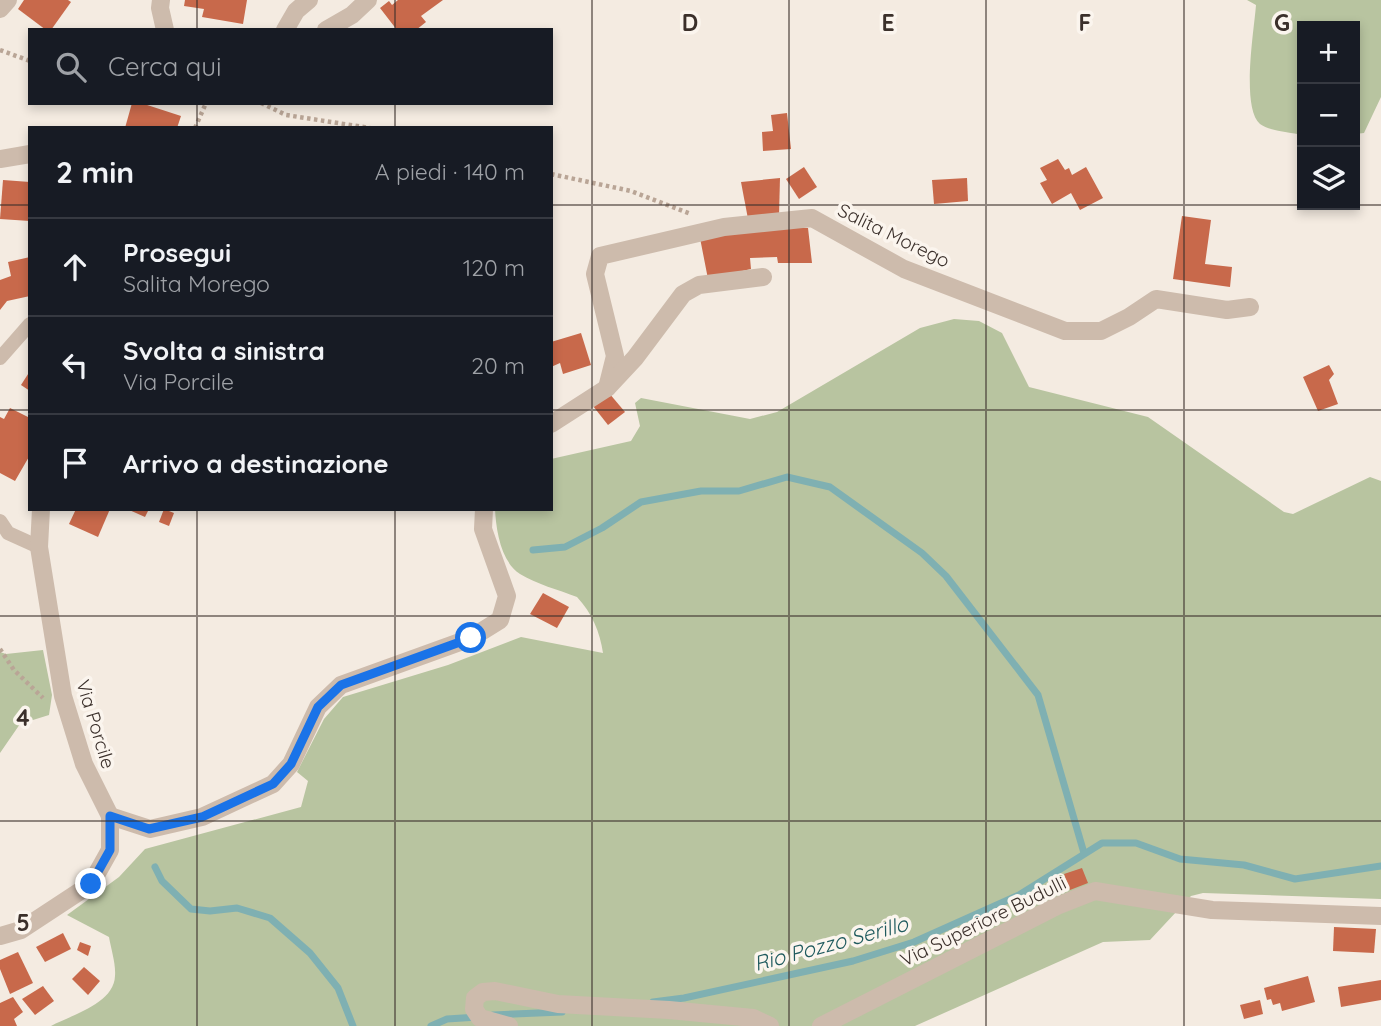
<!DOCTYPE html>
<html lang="it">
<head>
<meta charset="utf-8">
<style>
	body { margin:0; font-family:Quicksand,sans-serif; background:#242831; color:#f1f3f6 }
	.controls { position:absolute; right:21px; top:21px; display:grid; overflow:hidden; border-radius:0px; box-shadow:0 4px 10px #0003 }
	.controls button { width:63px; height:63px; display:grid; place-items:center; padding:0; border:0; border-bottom:2px solid #363941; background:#171b24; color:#f1f3f6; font:35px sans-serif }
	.stop { position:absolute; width:21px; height:21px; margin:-16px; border:5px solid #1a73e8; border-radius:50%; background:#fff }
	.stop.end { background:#1a73e8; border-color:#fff; box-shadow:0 2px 7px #0008 }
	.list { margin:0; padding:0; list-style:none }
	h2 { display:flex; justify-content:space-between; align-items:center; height:91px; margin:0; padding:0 28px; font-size:30px }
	h2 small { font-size:23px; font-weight:400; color:#9ea1a6 }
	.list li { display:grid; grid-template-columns:46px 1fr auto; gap:21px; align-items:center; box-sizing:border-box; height:98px; padding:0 28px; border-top:2px solid #363941 }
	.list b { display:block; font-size:26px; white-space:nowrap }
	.list p { margin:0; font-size:23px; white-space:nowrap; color:#9ea1a6 }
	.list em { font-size:23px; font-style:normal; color:#9ea1a6 }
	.icon { flex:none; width:38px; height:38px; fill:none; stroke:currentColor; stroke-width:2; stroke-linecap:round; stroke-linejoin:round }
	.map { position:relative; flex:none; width:1381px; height:1026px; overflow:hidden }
	.search { position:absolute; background:#171b24; box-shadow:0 4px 10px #0003; left:28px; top:28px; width:525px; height:77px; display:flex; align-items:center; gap:18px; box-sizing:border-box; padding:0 24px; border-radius:0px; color:#9ea1a6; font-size:26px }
	.panel { position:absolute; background:#171b24; box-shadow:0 4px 10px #0003; left:28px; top:126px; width:525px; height:385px; border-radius:0px }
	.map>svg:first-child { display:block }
</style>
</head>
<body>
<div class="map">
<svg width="1381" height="1026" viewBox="0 0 1381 1026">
	<rect width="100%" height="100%" fill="#f4ebe1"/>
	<g fill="#b8c4a0">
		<path d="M1247,0H1381V97L1364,133L1355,134V26H1302V135C1290,132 1269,131 1260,124C1241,107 1254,31 1256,5Z"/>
		<path d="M954,319L979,321L1002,333L1029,387L1148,417L1284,512L1293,514L1370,477L1381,481V899L1203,893L1191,896L1150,940L1103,942L915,1026H51C71,1015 114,1004 115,976C116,964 111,949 109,937L67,915L119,877L145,849L301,807L308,781L297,772L324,719L343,697L448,665L521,637L603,653C600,632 592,613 577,597C559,590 536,584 520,574C501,562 496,530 495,509H551V459L631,441L640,426L635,403L641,398L750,419L777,412L920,328Z"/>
		<path d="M43,650L52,695L49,715L20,724L0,753V652L6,654Z"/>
	</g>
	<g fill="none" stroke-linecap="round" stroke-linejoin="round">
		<g stroke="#7fb0b2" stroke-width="7">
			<path d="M533,550L565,547L602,528L641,502L701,491H739L787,477L830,487L922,553L946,576L1038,695L1084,853"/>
			<path d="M155,867L162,881L191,909L210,911L237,908L270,918L310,953L338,988L353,1026"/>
			<path d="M653,1002L684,998L853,961L914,942L1019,895L1102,843H1136L1180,859L1244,865L1295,879L1381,866"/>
			<path d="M493,1015L562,1012"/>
			<path d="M431,1026L447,1019L478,1017"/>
		</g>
	</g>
	<g fill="#c8694b">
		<path d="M24,0H68L71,2L51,30H46L18,9Z"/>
		<path d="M185,0H247L243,24L202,17L204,9L184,6Z"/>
		<path d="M398,0H443L421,16L426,22L416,30H397L380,8L389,1L392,5Z"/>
		<path d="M132,103H141L181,116L177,128H125Z"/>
		<path d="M787,113L791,149L763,151L762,132L773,131L771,115Z"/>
		<path d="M1058,159L1065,170L1069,168L1072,175L1086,167L1103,198L1080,210L1071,193L1052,204L1040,183L1047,180L1040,168Z"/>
		<path d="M804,167L817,187L799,199L786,179Z"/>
		<path d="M780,178L779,216L748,219L741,182Z"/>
		<path d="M967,178L968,201L934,204L932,180Z"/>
		<path d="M3,180L30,182V221L0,219Z"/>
		<path d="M1182,216L1211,220L1205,264L1232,267L1230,287L1173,279Z"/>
		<path d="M757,226L808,228L812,263H778L777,257L750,258L751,269L708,279L700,238Z"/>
		<path d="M30,257V296L7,301L0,310V280L11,276L8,262Z"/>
		<path d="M581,333L591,365L563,374L560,363L551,367V342Z"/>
		<path d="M1329,365L1334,374L1329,380L1338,404L1318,411L1303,377Z"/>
		<path d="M30,371V391L21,385Z"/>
		<path d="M609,393L625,412L608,425L593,406Z"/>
		<path d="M10,408L30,418V455L15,481L0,473V417L4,419Z"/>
		<path d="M76,509H110L98,537L69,524Z"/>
		<path d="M127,509H149L145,517Z"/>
		<path d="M164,509L174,513L169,526L159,522Z"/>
		<path d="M543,593L569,607L557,628L530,614Z"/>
		<path d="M1082,868L1088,883L1070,890L1064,874Z"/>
		<path d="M1334,927L1376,929L1374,953L1333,951Z"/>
		<path d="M63,933L71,949L45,962L36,947Z"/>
		<path d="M80,942L91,946L88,956L77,950Z"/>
		<path d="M18,952L33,983L10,994L0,969V960Z"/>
		<path d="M84,967L100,981L88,995L72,979Z"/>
		<path d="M1308,976L1315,1002L1282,1011L1280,1003L1273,1005L1271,999L1267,1000L1264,988Z"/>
		<path d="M1381,980V1000L1341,1007L1338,987Z"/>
		<path d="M43,986L54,1001L35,1015L22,999Z"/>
		<path d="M13,997L23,1012L14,1019L17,1026H0V1003Z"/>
		<path d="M1260,1000L1263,1014L1244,1019L1240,1005Z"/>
	</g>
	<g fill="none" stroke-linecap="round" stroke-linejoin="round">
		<g stroke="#b9a596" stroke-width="4.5" stroke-dasharray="3.5 3.5" stroke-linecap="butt">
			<path d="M0,50L30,61"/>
			<path d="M261,103L286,115L370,128"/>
			<path d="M195,128L206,103"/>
			<path d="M551,174L631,191L691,214"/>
			<path d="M0,649L14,670L43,698"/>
		</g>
		<g stroke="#cdbbac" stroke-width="14">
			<path d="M0,358L30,324"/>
			<path d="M0,521L8,533L39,547"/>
		</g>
		<g stroke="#cdbbac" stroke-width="18">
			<path d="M161,0L160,8L165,30"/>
			<path d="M0,9L8,0"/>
			<path d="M285,30L296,11L309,0"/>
			<path d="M326,30L352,15L368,0"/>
			<path d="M607,388L615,356L595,274L600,256L724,227L812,218L904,269L1065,331H1101L1129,317L1156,299L1227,310L1250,307"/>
			<path d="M551,424L607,388L635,358L683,294L699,285L763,277"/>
			<path d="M110,816L150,829L202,817L273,784L291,764L318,707L341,685L471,638L500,620L507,596L483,529L484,509"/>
			<path d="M509,1026L480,1018L474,1009L475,998L483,992L495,991L558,1004L669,1010L753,1018L770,1026"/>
			<path d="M821,1026L1057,906L1095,891L1212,910L1381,916"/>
		</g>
		<g stroke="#cdbbac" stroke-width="18">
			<path d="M0,159L30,154"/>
			<path d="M0,936L21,930L91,884L110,850V816L84,764L63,696L39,547L41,509"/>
		</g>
	</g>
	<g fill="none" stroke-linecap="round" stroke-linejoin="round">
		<path stroke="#1a73e8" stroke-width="9" d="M91,884L110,850V816L149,829L202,817L273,784L291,764L318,707L341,685L471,638"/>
	</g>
	<path fill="none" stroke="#3b302b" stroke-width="2" stroke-opacity="0.55" d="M197,0V30M395,0V30M592,0V1026M789,0V1026M986,0V1026M1184,0V1026M197,103V128M395,103V128M0,205H30M551,205H1381M0,410H30M551,410H1381M197,509V1026M395,509V1026M0,616H1381M0,821H1381"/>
	<g text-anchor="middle" stroke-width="7" stroke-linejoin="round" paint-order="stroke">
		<g font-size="19" fill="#3b302b" stroke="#fbf5ee">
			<text transform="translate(894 235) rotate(26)" y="7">Salita Morego</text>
			<text transform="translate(96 724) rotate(73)" y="7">Via Porcile</text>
			<text transform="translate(983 921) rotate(-26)" y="7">Via Superiore Budulli</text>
		</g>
		<g font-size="21" font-style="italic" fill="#1f5a5e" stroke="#fbf5ee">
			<text transform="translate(831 944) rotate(-15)" y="7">Rio Pozzo Serillo</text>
		</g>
	</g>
	<g font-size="23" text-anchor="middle" font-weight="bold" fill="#3b302b" stroke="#fbf5ee" stroke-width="7" stroke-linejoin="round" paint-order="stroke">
		<text x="690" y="31">D</text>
		<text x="888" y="31">E</text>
		<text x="1085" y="31">F</text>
		<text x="1282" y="31">G</text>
		<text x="23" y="726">4</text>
		<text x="23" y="931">5</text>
	</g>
</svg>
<div class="controls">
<button>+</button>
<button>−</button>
<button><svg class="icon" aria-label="layers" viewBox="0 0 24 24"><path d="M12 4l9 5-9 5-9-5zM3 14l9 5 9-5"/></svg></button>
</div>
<div class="stop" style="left:471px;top:638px"></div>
<div class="stop end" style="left:91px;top:884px"></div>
<div class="search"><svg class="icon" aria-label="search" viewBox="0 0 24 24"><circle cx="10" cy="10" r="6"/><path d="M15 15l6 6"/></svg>Cerca qui</div>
<section class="panel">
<h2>2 min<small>A piedi · 140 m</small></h2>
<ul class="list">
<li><svg class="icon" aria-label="ahead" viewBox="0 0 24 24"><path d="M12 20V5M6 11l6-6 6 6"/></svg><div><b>Prosegui</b><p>Salita Morego</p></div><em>120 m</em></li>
<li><svg class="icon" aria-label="left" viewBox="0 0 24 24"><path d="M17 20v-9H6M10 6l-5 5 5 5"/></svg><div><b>Svolta a sinistra</b><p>Via Porcile</p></div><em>20 m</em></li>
<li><svg class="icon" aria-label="arrive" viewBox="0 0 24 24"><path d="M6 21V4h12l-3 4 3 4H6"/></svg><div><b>Arrivo a destinazione</b></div></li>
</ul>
</section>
</div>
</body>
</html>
